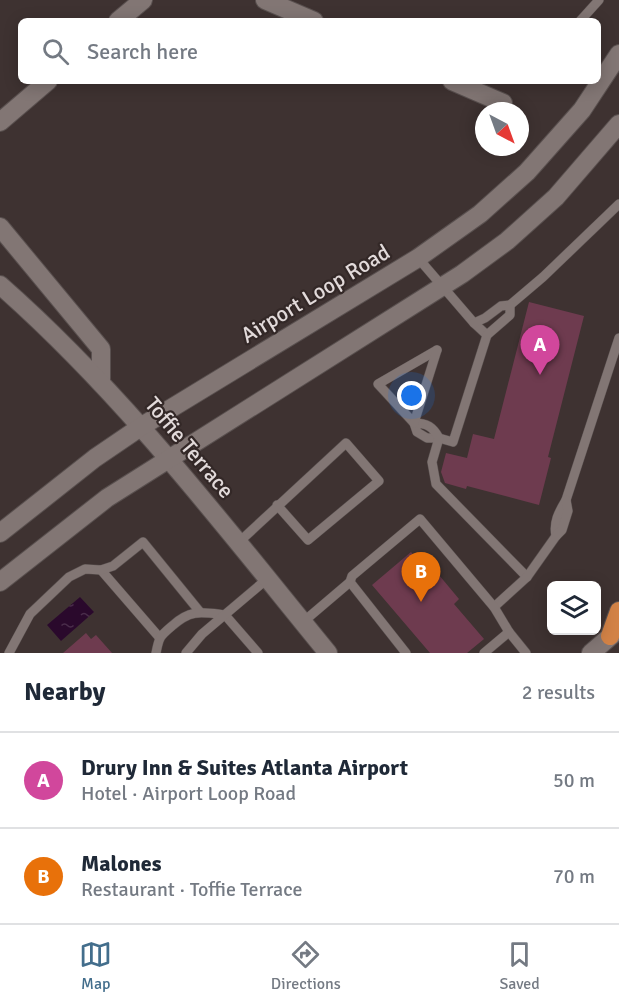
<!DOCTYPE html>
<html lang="en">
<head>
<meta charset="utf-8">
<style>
	body { margin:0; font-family:Signika,sans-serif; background:#f6f6f7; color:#1f2937 }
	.controls { position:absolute; right:18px; bottom:18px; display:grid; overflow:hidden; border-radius:9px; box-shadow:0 3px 15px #0003 }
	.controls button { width:54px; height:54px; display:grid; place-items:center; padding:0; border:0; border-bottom:2px solid #e0e1e3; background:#fff; color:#1f2937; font:30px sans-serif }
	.compass { position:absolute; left:475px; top:102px; width:54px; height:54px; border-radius:50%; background:#fff; box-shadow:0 3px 15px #0003; rotate:139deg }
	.you { position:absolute; left:412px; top:396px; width:21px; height:21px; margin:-15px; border:4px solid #fff; border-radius:50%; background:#1a73e8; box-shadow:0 0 0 9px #1a73e833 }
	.badge { display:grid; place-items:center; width:39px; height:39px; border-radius:50%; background:#436e8c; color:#fff; font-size:20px; font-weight:700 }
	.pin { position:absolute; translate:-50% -50px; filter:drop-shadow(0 2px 3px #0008) }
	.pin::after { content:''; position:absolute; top:32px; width:21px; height:18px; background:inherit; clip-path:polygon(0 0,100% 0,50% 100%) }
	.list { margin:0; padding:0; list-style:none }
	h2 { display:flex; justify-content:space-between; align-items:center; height:78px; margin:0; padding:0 24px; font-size:26px }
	h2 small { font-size:20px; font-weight:400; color:#747a83 }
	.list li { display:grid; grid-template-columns:39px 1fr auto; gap:18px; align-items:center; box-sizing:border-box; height:96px; padding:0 24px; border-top:2px solid #e0e1e3 }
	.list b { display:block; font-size:22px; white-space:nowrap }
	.list p { margin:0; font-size:20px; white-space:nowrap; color:#747a83 }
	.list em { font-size:20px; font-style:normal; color:#747a83 }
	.icon { flex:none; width:33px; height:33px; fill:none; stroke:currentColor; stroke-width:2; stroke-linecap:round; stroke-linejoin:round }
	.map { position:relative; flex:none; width:619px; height:653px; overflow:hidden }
	.search { position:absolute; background:#fff; box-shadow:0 3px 15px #0003; left:18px; right:18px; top:18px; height:66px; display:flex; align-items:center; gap:15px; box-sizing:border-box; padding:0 21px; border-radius:9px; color:#747a83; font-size:22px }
	.sheet { height:270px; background:#fff }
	nav { display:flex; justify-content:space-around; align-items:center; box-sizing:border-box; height:84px; border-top:2px solid #e0e1e3; background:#fff; font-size:16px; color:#747a83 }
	nav a { display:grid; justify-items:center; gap:3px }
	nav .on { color:#436e8c }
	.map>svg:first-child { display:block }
</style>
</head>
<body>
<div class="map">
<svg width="619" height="653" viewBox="0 0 619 653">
	<defs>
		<pattern id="water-ripples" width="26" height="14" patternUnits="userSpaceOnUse" patternTransform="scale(1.5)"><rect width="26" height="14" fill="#2a092c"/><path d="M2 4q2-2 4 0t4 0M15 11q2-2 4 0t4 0" fill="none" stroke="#492c4a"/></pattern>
	</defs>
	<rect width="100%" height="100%" fill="#3e3231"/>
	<path fill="url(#water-ripples)" d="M80,597L94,612L61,641L47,625Z"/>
	<g fill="#6e3b4f">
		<path d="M529,302L584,316L548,457L551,458L539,505L467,486L466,489L445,483L441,472L446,453L467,458L473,434L494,439Z"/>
		<path d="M411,552L434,579L439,575L459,599L454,604L484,639L467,653H430L372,585Z"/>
		<path d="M86,633L91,639L96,635L112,653H63Z"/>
	</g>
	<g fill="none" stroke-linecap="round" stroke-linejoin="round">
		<defs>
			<g id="lane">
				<path d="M580,21L599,0"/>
				<path d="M418,258L474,323L487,335"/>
				<path d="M474,323L485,318L501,306L510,305L543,277L619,204"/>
				<path d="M437,350L378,384L414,423L417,432L427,438H439L453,442L487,335L510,315V305"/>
				<path d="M414,423C427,423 433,427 439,438L432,462L436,484L527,577"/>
				<path d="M414,423L437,350"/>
				<path d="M556,536C553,522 559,512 566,500L619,338"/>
				<path d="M238,543L346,443L379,481L308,540L277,505"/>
				<path d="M101,570L159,637"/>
				<path d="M350,582L406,653"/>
				<path d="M494,607L527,577L556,536L562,530L568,511L566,500"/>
				<path d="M303,622L350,582L352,576L420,519L494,607L509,632L526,653"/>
				<path d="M9,653L30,614L69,577L85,569L101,570L113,566L143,542L200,612"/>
				<path d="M156,653C159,637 160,636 172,626C191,609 201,612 225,615L258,653"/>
				<path d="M186,653L202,634L267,579"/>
				<path d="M484,653L509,632"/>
			</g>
			<g id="street">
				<path d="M265,0L314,21"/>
				<path d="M118,21L143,0"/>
				<path d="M452,81L503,103"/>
				<path d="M0,122L48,81"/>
			</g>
			<g id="secondary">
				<path d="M0,227L101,349V383"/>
				<path d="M0,285C124,394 224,526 328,653"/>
				<path d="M0,533L95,458L142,426L418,258L480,214L527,172L582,110L619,54"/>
				<path d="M0,582L107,498L462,274L507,241L556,197L619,124"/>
				<path d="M591,653L619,629"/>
			</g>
			<path id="highway" d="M610,636L619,611"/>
		</defs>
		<use href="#lane" stroke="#59504f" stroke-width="10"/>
		<use href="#street" stroke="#59504f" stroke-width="20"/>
		<use href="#secondary" stroke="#59504f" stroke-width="20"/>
		<use href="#highway" stroke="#59504f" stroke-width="20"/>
		<use href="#lane" stroke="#827674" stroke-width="9"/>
		<use href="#street" stroke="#827674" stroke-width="18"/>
		<use href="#secondary" stroke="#827674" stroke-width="18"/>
		<use href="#highway" stroke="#d28246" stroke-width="18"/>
	</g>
	<g text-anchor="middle" stroke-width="4.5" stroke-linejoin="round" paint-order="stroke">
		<g font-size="22" fill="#e2dada" stroke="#332827">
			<text transform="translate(315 293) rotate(-31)" y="8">Airport Loop Road</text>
			<text transform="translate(190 447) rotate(50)" y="8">Toffie Terrace</text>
		</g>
	</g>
</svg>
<div class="controls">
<button><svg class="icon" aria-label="layers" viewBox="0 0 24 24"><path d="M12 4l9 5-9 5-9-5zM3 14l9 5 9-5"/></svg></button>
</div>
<svg class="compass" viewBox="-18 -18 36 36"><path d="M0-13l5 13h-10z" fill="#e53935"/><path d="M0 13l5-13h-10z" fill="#747a83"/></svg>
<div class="you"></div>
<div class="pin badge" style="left:540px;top:375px;background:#d1479c">A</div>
<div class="pin badge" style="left:421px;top:602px;background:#e8710a">B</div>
<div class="search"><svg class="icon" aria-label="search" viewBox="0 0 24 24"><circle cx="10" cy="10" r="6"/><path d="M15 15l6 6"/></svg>Search here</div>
</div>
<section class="sheet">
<h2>Nearby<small>2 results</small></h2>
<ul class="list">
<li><span class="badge" style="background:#d1479c">A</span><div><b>Drury Inn &amp; Suites Atlanta Airport</b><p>Hotel · Airport Loop Road</p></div><em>50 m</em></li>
<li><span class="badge" style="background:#e8710a">B</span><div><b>Malones</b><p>Restaurant · Toffie Terrace</p></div><em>70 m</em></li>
</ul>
</section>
<nav>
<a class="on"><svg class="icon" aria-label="map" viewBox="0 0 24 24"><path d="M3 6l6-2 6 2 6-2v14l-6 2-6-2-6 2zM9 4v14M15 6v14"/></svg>Map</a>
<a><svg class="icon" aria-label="directions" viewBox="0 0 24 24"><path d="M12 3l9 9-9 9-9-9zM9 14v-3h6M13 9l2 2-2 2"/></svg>Directions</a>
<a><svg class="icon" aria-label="saved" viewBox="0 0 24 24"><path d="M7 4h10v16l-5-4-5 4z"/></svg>Saved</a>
</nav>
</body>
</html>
